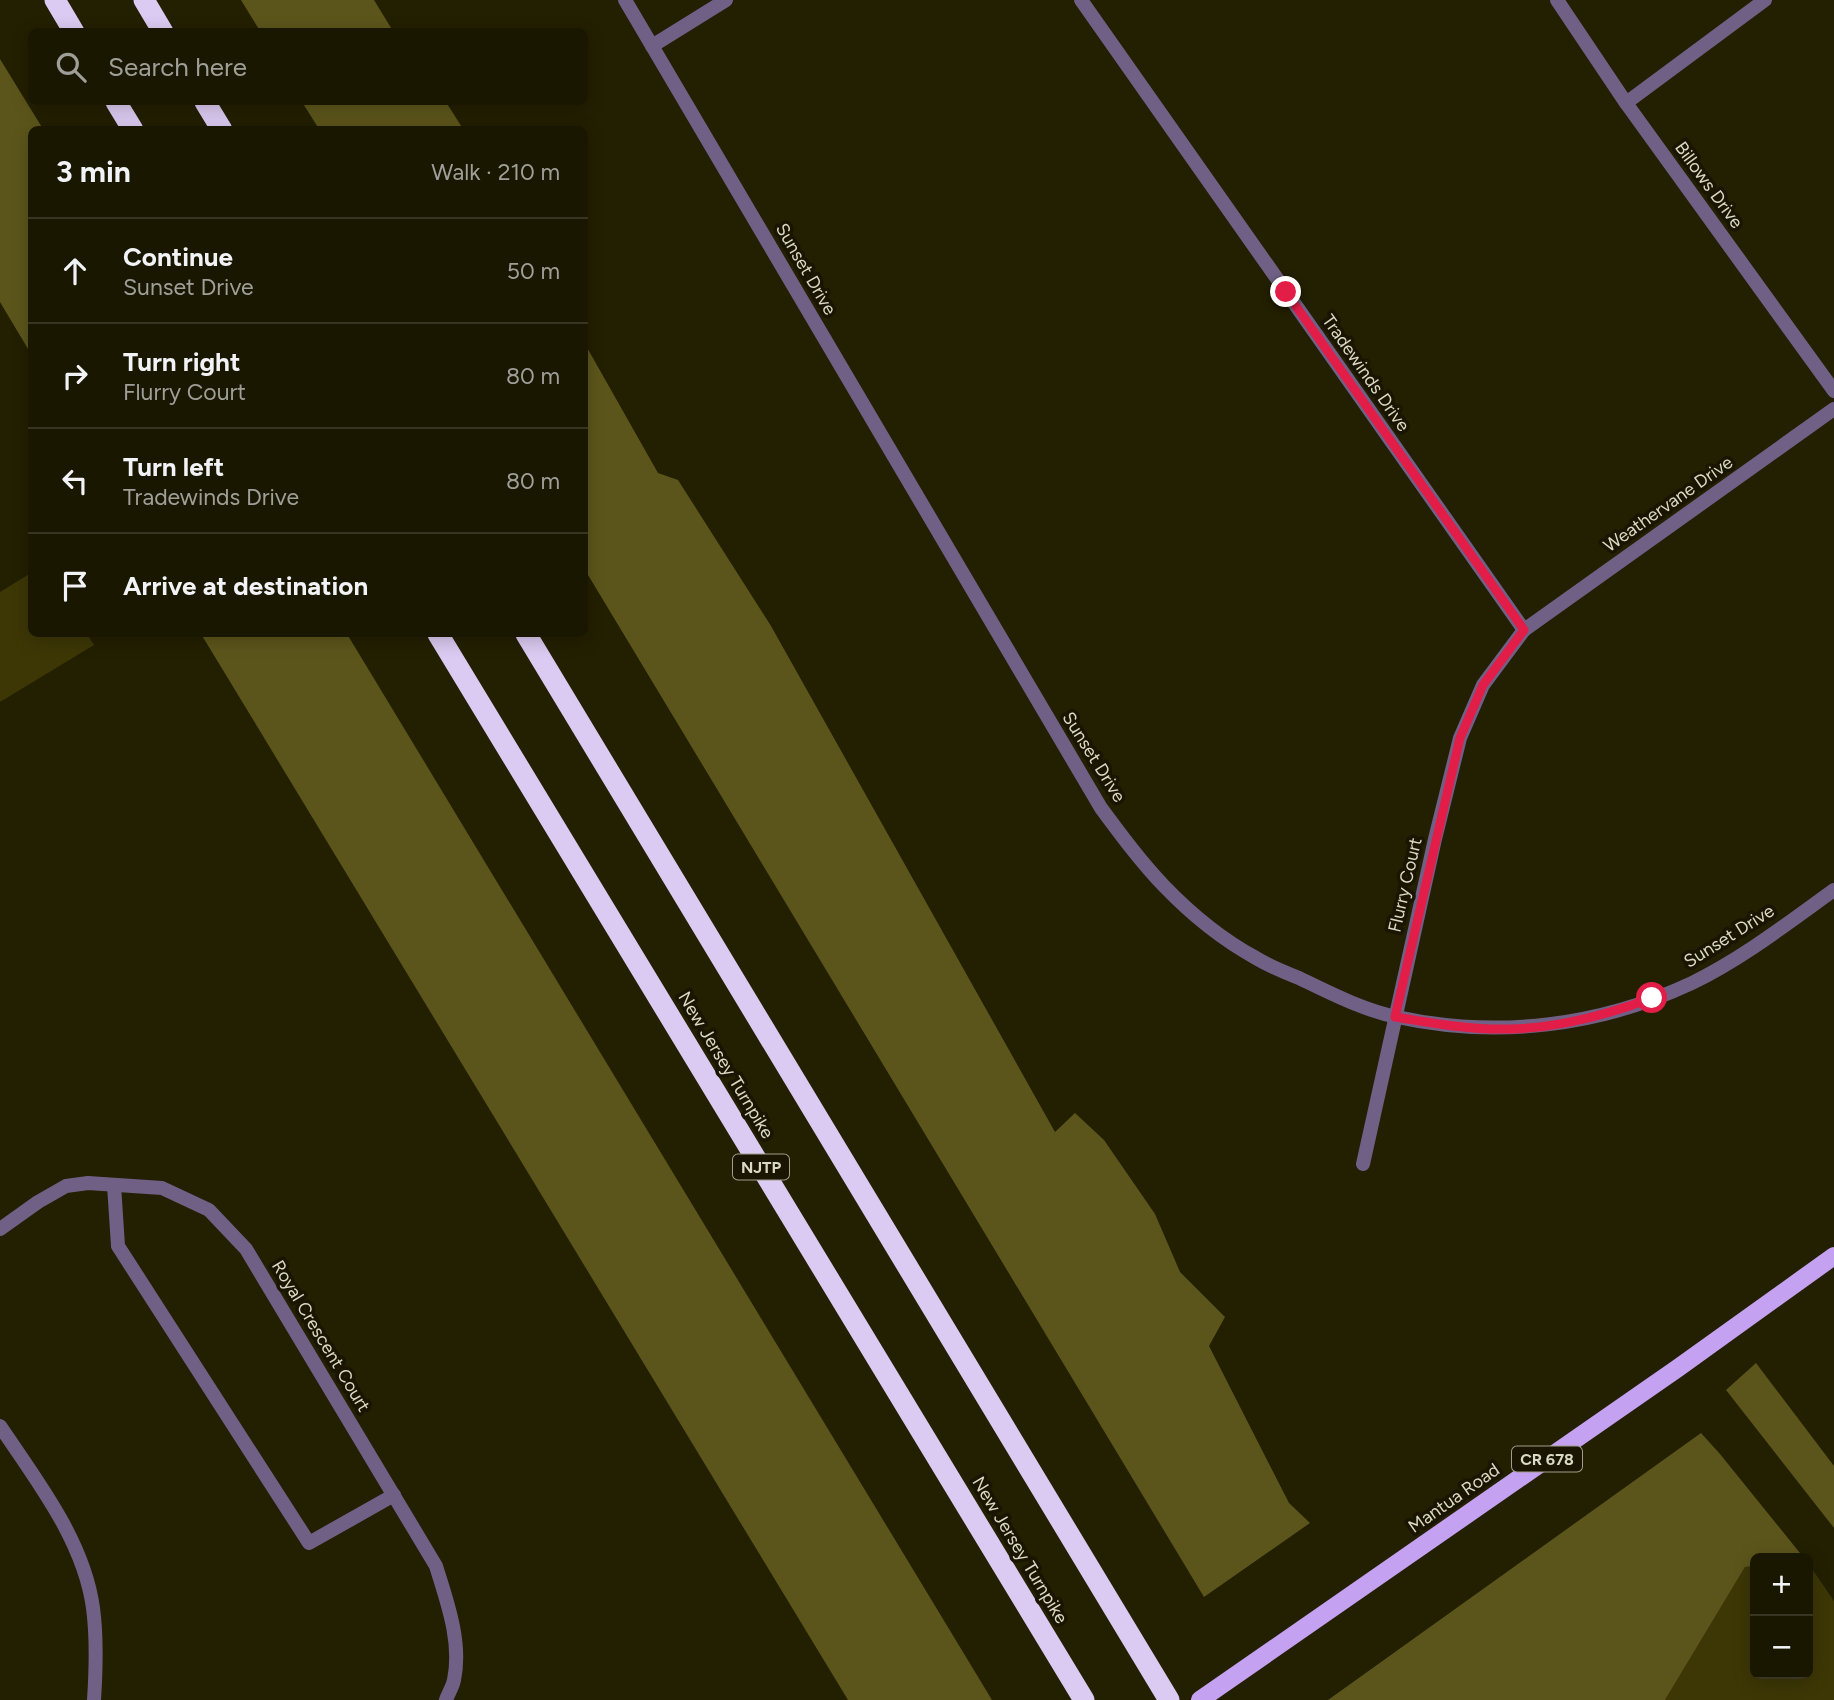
<!DOCTYPE html>
<html lang="en">
<head>
<meta charset="utf-8">
<style>
	body { margin:0; font-family:Figtree,sans-serif; background:#23200b; color:#f1f3f6 }
	.controls { position:absolute; right:21px; bottom:21px; display:grid; overflow:hidden; border-radius:10px; box-shadow:0 4px 18px #0003 }
	.controls button { width:63px; height:63px; display:grid; place-items:center; padding:0; border:0; border-bottom:2px solid #383623; background:#1a1701; color:#f1f3f6; font:35px sans-serif }
	.stop { position:absolute; width:21px; height:21px; margin:-16px; border:5px solid #e11d48; border-radius:50%; background:#fff }
	.stop.end { background:#e11d48; border-color:#fff; box-shadow:0 2px 7px #0008 }
	.list { margin:0; padding:0; list-style:none }
	h2 { display:flex; justify-content:space-between; align-items:center; height:91px; margin:0; padding:0 28px; font-size:30px }
	h2 small { font-size:23px; font-weight:400; color:#9f9f99 }
	.list li { display:grid; grid-template-columns:46px 1fr auto; gap:21px; align-items:center; box-sizing:border-box; height:105px; padding:0 28px; border-top:2px solid #383623 }
	.list b { display:block; font-size:26px; white-space:nowrap }
	.list p { margin:0; font-size:23px; white-space:nowrap; color:#9f9f99 }
	.list em { font-size:23px; font-style:normal; color:#9f9f99 }
	.icon { flex:none; width:38px; height:38px; fill:none; stroke:currentColor; stroke-width:2; stroke-linecap:round; stroke-linejoin:round }
	.map { position:relative; flex:none; width:1834px; height:1700px; overflow:hidden }
	.search { position:absolute; background:#1a1701; box-shadow:0 4px 18px #0003; left:28px; top:28px; width:560px; height:77px; display:flex; align-items:center; gap:18px; box-sizing:border-box; padding:0 24px; border-radius:10px; color:#9f9f99; font-size:26px }
	.panel { position:absolute; background:#1a1701; box-shadow:0 4px 18px #0003; left:28px; top:126px; width:560px; height:511px; border-radius:10px }
	.map>svg:first-child { display:block }
</style>
</head>
<body>
<div class="map">
<svg width="1834" height="1700" viewBox="0 0 1834 1700">
	<rect width="100%" height="100%" fill="#231f01"/>
	<g fill="#3d3706">
		<path d="M31,573L32,634H87L94,645L0,702V592Z"/>
		<path d="M1808,1563L1834,1601V1700H1665L1745,1567L1755,1566V1674H1808Z"/>
	</g>
	<g fill="#5c551b">
		<path d="M241,0H374L393,31H260Z"/>
		<path d="M0,59L43,129L32,130L31,354L0,302Z"/>
		<path d="M302,102H446L463,129H319Z"/>
		<path d="M585,344L658,473L678,480L771,626L1055,1132L1075,1113L1104,1140L1155,1214L1180,1272L1225,1317L1209,1346L1289,1503L1310,1523L1204,1597L585,570Z"/>
		<path d="M201,634H347L992,1700H848Z"/>
		<path d="M1756,1363L1834,1466V1528L1726,1390Z"/>
		<path d="M1701,1433L1720,1454L1804,1558H1755V1566L1745,1567L1665,1700H1328Z"/>
	</g>
	<g fill="none" stroke-linecap="round" stroke-linejoin="round">
		<path stroke="#716086" stroke-width="14" d="M114,1185L118,1246L309,1543L394,1495"/>
		<g stroke="#716086" stroke-width="14">
			<path d="M625,0L1101,808C1121,835 1141,862 1164,886C1190,913 1223,940 1256,958C1269,966 1284,972 1299,978C1330,993 1363,1010 1397,1017C1497,1039 1600,1026 1692,983C1743,958 1788,923 1834,890"/>
			<path d="M1081,0L1524,630"/>
			<path d="M1557,0L1626,103L1834,391"/>
			<path d="M652,46L726,0"/>
			<path d="M1626,103L1765,0"/>
			<path d="M1363,1164L1435,839L1460,738L1483,685L1524,630L1834,409"/>
			<path d="M0,1229L38,1202L66,1186L88,1183L162,1188L209,1210L246,1249L436,1566C447,1602 462,1642 454,1680C453,1686 448,1694 446,1700"/>
			<path d="M0,1426C37,1481 84,1541 93,1608C97,1638 96,1670 94,1700"/>
		</g>
		<path stroke="#c5a1f1" stroke-width="18" d="M1200,1700L1678,1368L1834,1256"/>
		<g stroke="#dbcaf1" stroke-width="21">
			<path d="M55,0L74,32"/>
			<path d="M144,0L163,32"/>
			<path d="M116,102L133,130"/>
			<path d="M205,102L222,130"/>
			<path d="M438,634L1084,1700"/>
			<path d="M526,634L1169,1700"/>
		</g>
	</g>
	<g fill="none" stroke-linecap="round" stroke-linejoin="round">
		<path stroke="#e11d48" stroke-width="9" d="M1286,292L1524,630L1483,685L1460,738L1395,1017C1432,1023 1471,1030 1509,1029C1557,1028 1607,1015 1652,998"/>
	</g>
	<g text-anchor="middle" stroke-width="7" stroke-linejoin="round" paint-order="stroke">
		<g fill="#1a1500" stroke="#a09e8b" stroke-width="2">
			<rect x="733" y="1154.5" width="56" height="25" rx="5"/>
			<rect x="1512" y="1446.5" width="70" height="25" rx="5"/>
		</g>
		<g font-size="16" font-weight="bold" fill="#dad8c6">
			<text x="761" y="1173">NJTP</text>
			<text x="1547" y="1465">CR 678</text>
		</g>
		<g font-size="18" fill="#dad8c6" stroke="#1a1500">
			<text transform="translate(1709 185) rotate(54)" y="6">Billows Drive</text>
			<text transform="translate(806 269) rotate(60)" y="6">Sunset Drive</text>
			<text transform="translate(1366 373) rotate(55)" y="6">Tradewinds Drive</text>
			<text transform="translate(1668 504) rotate(-35)" y="6">Weathervane Drive</text>
			<text transform="translate(1094 757) rotate(58)" y="6">Sunset Drive</text>
			<text transform="translate(1405 885) rotate(-77)" y="6">Flurry Court</text>
			<text transform="translate(1729 936) rotate(-32)" y="6">Sunset Drive</text>
			<text transform="translate(726 1065) rotate(59)" y="6">New Jersey Turnpike</text>
			<text transform="translate(321 1336) rotate(59)" y="6">Royal Crescent Court</text>
			<text transform="translate(1454 1498) rotate(-35)" y="6">Mantua Road</text>
			<text transform="translate(1020 1550) rotate(59)" y="6">New Jersey Turnpike</text>
		</g>
	</g>
</svg>
<div class="controls">
<button>+</button>
<button>−</button>
</div>
<div class="stop" style="left:1652px;top:998px"></div>
<div class="stop end" style="left:1286px;top:292px"></div>
<div class="search"><svg class="icon" aria-label="search" viewBox="0 0 24 24"><circle cx="10" cy="10" r="6"/><path d="M15 15l6 6"/></svg>Search here</div>
<section class="panel">
<h2>3 min<small>Walk · 210 m</small></h2>
<ul class="list">
<li><svg class="icon" aria-label="ahead" viewBox="0 0 24 24"><path d="M12 20V5M6 11l6-6 6 6"/></svg><div><b>Continue</b><p>Sunset Drive</p></div><em>50 m</em></li>
<li><svg class="icon" aria-label="right" viewBox="0 0 24 24"><path d="M7 20v-9h11M14 6l5 5-5 5"/></svg><div><b>Turn right</b><p>Flurry Court</p></div><em>80 m</em></li>
<li><svg class="icon" aria-label="left" viewBox="0 0 24 24"><path d="M17 20v-9H6M10 6l-5 5 5 5"/></svg><div><b>Turn left</b><p>Tradewinds Drive</p></div><em>80 m</em></li>
<li><svg class="icon" aria-label="arrive" viewBox="0 0 24 24"><path d="M6 21V4h12l-3 4 3 4H6"/></svg><div><b>Arrive at destination</b></div></li>
</ul>
</section>
</div>
</body>
</html>
